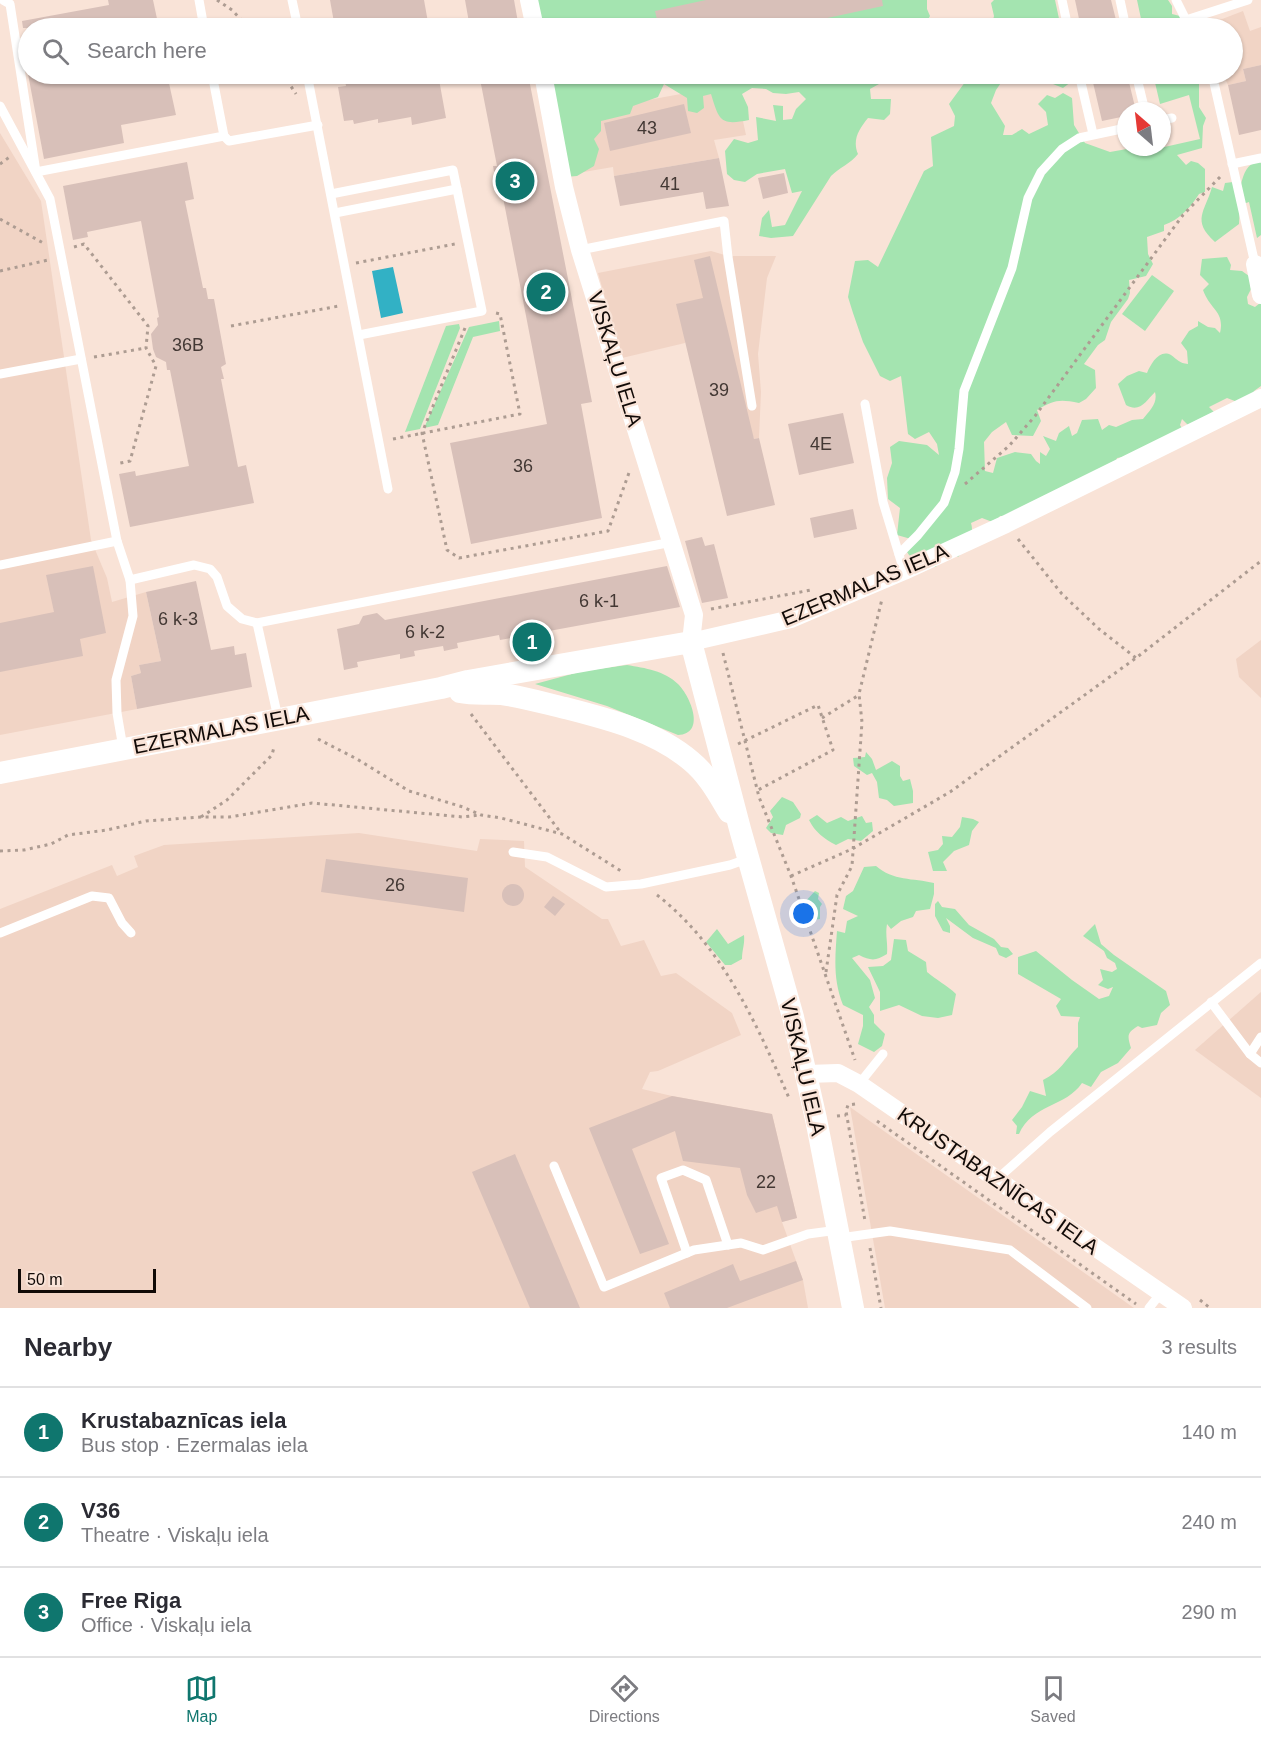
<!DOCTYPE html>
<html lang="en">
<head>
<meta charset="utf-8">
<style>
	body { margin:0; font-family:Arial,sans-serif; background:#f2f2f3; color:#2b2b33 }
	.compass { position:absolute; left:1117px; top:102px; width:54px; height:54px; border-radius:50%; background:#fff; box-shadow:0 2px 4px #0004; rotate:332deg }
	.scale { position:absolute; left:18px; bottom:15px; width:138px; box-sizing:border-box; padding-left:6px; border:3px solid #110a07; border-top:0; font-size:16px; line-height:21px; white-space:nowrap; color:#110a07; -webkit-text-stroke:4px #f9e3d7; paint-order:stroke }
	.you { position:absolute; left:804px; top:914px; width:21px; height:21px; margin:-15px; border:4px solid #fff; border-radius:50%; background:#1a73e8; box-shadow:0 0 0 9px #1a73e833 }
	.badge { display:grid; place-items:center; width:39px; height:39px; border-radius:50%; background:#0f766e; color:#fff; font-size:20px; font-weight:700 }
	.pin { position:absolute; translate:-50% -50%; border:3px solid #fff; box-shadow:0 2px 6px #0006 }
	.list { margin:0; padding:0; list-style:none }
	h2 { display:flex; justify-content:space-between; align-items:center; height:78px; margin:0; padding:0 24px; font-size:26px }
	h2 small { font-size:20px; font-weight:400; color:#7c7c81 }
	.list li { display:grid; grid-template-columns:39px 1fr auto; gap:18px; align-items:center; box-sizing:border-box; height:90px; padding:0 24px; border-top:2px solid #e1e1e2 }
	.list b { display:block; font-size:22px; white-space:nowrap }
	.list p { margin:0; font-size:20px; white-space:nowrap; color:#7c7c81 }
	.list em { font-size:20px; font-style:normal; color:#7c7c81 }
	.icon { flex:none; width:33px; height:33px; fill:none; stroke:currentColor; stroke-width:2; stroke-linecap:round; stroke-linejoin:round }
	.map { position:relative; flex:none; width:1261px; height:1308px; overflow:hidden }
	.search { position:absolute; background:#fff; box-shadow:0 2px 4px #0004; left:18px; right:18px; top:18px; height:66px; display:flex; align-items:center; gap:15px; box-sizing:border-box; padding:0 21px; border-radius:33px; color:#7c7c81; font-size:22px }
	.sheet { height:348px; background:#fff }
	nav { display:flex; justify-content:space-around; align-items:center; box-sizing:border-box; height:84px; border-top:2px solid #e1e1e2; background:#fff; font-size:16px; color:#7c7c81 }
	nav a { display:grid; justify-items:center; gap:3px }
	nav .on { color:#0f766e }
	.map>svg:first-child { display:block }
</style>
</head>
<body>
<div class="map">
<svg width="1261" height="1308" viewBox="0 0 1261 1308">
	<rect width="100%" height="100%" fill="#f9e3d7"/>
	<g fill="#f1d4c5">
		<path d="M1243,11L1250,31L1261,27V65L1243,69L1246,81L1228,85L1223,74H1232V28H1205L1204,26Z"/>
		<path d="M735,84L746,135L714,140L719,158L614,176L613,167L566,175L556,117Z"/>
		<path d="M0,133L41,201L91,540L107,578L112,602L146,592L161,661L139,665L141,673L131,676L137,709L0,735Z"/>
		<path d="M711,251L728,256H776L767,278L758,354L761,392L759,438L754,439L703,298L685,343L622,358L598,273Z"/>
		<path d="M1261,640V698L1239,677L1236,659Z"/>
		<path d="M359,833L477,851L480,839L524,841L525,867L602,919H608L621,946L644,940L661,976L676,973L732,1013L741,1035L658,1071L650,1072L642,1089L672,1096L772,1114L797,1218L782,1222L803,1280L808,1308H0V909L112,865L117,876L138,867L134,856L164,845Z"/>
		<path d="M1261,992V1098L1195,1050Z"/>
		<path d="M850,1107L1134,1308H885Z"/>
	</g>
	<g fill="#a4e4b0">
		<path d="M533,0H927V9L930,16L923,28H538Z"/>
		<path d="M994,0H1055L1061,28H991L994,16L991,3Z"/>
		<path d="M1137,0H1168L1172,6V14L1180,16L1188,28H1143Z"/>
		<path d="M546,74H905L879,84L870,89L871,99H891L890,114L884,120L868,118C859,129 852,140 858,154C850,164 840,167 831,176L793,236L771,238L759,236L762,218L769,210L772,227L785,225L802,191L792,193L785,169L757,174L745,182L734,180L727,174L725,151L734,139L748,143L758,140L756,117L776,121L773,105L783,106V120L792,119L796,109L806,99L799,92L786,94L773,93L766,89L752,88L742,94L748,107L749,120C720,126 719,120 711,94L703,96L704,108L697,113L688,111L687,98L664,84L658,97L633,106L630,114L601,121V131L594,139L599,149L594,166L577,176L565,177Z"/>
		<path d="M971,74H1007L996,90L991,103L1005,126L1003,135H1012L1022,129L1029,134L1048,125L1046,112L1038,104L1047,95L1055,98L1063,93L1072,98L1074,125L1085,143L1110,152L1138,147H1151V150L1200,139L1189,95L1160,104L1153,74H1183L1185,84L1192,83V78L1199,79V107L1206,118L1203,126L1202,148L1177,155L1186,165L1191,161L1198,163L1205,169V192L1199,194C1191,207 1179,220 1164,225V231L1147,237L1148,254L1153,264L1146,276L1129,280L1130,293L1128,299L1111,322L1105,340L1098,345L1084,364L1095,370L1096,388L1086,399L1079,403C1059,399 1054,400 1037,410L1041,421L1033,436L1012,435L1006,422L992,432L984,442L985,471L993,473L997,458L1015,452L1031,454L1036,461L1040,464V452L1046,456L1050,449L1043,436L1056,441L1059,433L1069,426L1072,436L1077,433L1082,420L1098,419L1102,430L1109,425L1116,427L1132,420L1143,419C1150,410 1158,403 1155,392C1146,401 1140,413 1126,405L1118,384L1127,376L1139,371L1147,373C1151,364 1159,349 1171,355C1178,360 1179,363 1188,364L1187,351L1181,343L1189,331L1198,326V321L1208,327L1215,328L1220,333C1225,311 1210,310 1203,290L1209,284L1200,275L1202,259L1227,257L1231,265L1230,270L1242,271L1249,276L1251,289L1247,297L1248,304L1255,307L1260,303L1261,294V386L1254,391L1251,399L1240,403L1227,398L1209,407L1216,414L1190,427L1182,419L1180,425L1183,430L1123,457L1117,458L1115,464L1008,516H1000L995,523L982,518L971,523C975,536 966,547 958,557L954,553L937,564L936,567L913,561L905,549L911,539L897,535L900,508L888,499L887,478L892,463L890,447L899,441L927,445L939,455L937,444L929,432L915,439L908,434L901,376L890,381L880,376L863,342L853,313L848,297L855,261L868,260L878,267L924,171L933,166L931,137L954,126L955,116L949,104Z"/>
		<path d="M1049,74H1070L1071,82L1063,88L1048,82Z"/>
		<path d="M1258,161L1261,163V235L1257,238L1249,202L1240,205L1239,224L1215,242C1191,220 1205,212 1212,187L1223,191L1225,183L1233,182L1241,184C1244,172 1247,165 1258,161Z"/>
		<path d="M1152,275L1174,291L1145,331L1122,314Z"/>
		<path d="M499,321L500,331L473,337L438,425L424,428L469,327Z"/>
		<path d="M459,324L460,328L420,429L405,432L446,326Z"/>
		<path d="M627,665C645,668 665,671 678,684C691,697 706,734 678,735L607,706L535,684L583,671Z"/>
		<path d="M866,752L872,759L876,770L892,761L900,766V776L903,781L910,779L913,791V803L894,806L887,800L879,798L877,782L872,773L867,775L854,766L853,758L865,757Z"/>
		<path d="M782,797L793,802L801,814L800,818L786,825L783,835L771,833L766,828L773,817L770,811Z"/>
		<path d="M817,815L827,823L841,817L848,821L862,816L866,823L872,822L873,831L861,841L848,839L836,845C824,839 815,832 809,820Z"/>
		<path d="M962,817L973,819L979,822L972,831L969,845L954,851L943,862L947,871H933L928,852L938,850L943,844L942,836L952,837L960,827Z"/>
		<path d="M876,866C893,881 913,878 934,883V894L930,909L916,911L913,917L901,921L891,929L887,924C885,935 888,943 887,954C876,961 871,961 859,955L852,958L870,980L875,998L869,1007L874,1015V1023L885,1034L882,1046L874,1052L858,1044L863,1026V1015L843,1005C833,980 835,958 837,931L845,933L847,921L858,916L843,909L846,896L853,891L864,867Z"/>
		<path d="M815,891L819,893L818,899L822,904L820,907V919L813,920L803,915L805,902Z"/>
		<path d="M938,901L942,907L955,909L969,925L994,939L1001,947L1008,948L1013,954L1006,958L999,955L996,948L973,938L946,918L950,926V933L943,931L935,916V904Z"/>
		<path d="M1095,924L1101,944L1114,955L1166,991L1170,1005L1161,1013L1157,1025L1142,1028L1138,1026C1127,1033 1127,1035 1131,1048L1118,1063L1101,1072L1091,1087L1082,1083C1066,1107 1032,1104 1019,1134H1016L1017,1126L1012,1120L1022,1107L1030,1091L1046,1096L1043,1080C1060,1072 1065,1060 1078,1047V1023L1080,1017L1061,1016L1056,1006L1061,999L1018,974V957L1036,951L1072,980L1099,999L1109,996L1113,987L1108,989L1098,985L1103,980L1100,969L1112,972L1117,969L1115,963L1107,958L1104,951L1083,936Z"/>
		<path d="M717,929L728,944L744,935C745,944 742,950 742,959L731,965H725L706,942Z"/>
		<path d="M894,939L906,940L908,951L926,962L927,972C936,980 947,985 956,994L952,1015L938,1018L922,1016L899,1005L880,1011V992L868,967L883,966L891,960Z"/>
	</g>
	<path fill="#32b1c5" d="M393,267L403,313L381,318L372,271Z"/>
	<g fill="#d8c0b9">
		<path d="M108,0H153L159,28H23L22,21L109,5Z"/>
		<path d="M330,0H424L429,28H335Z"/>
		<path d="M465,0H514L519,28H470Z"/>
		<path d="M706,0H882L883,6L781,28H659L655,11Z"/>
		<path d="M1075,0H1111L1118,28H1081Z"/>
		<path d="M1261,65V130L1239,135L1228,85L1246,81L1243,69Z"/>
		<path d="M28,74H167L176,115L121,125L124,143L44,159Z"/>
		<path d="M344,74H438L446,118L412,125L411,117L378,123V119L354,124L353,120L344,121L338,87L346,86Z"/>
		<path d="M479,74H528L592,402L581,404L602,518L471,544L450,443L547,424L500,182H496L493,166H497Z"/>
		<path d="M1091,74H1127L1136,111H1126V116L1102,121Z"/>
		<path d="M684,104L691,133L610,151L604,123Z"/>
		<path d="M719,158L729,206L706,209L703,192L620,206L614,176Z"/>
		<path d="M187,162L194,199L185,201L203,288H206L208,299H214L226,364L221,367L224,379H221L238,467L246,465L254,503L130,527L119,474L135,471L136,476L189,466L170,370H167L166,362L156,357L153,349L151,334L158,325L157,318L159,317L141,221L87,232L88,237L73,240L63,186Z"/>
		<path d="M784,173L788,193L763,199L758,178Z"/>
		<path d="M710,256L754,439L759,438L775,505L727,516L676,304L703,298L694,260Z"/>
		<path d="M843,413L854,463L799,475L788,424Z"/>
		<path d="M853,509L857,529L814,538L810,518Z"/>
		<path d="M702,537L705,546L714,544L728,598L702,603L685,541Z"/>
		<path d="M93,566L106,633L80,639L83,656L0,672V623L54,612L46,575Z"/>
		<path d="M667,566L680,607L500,640L499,635L457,643L458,648L444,651L443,646L414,651L415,656L400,659V654L357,662L358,667L344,670L337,629L359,624L363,616L377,613L385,620Z"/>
		<path d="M196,581L211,650L234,646L235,655L246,653L252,687L137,709L131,676L141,673L139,665L161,661L146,592Z"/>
		<path d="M326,859L468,878L464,912L321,892Z"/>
		<circle cx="513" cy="895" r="11"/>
		<path d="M553,896L565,904L555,916L544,907Z"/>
		<path d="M672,1096L772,1114L797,1218L782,1222L777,1206L756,1213L747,1195L740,1168L683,1161L675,1131L632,1149L669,1244L640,1254L589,1128Z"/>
		<path d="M515,1154L580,1308H530L472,1172Z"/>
		<path d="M796,1261L803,1280L727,1308H670L664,1293L733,1264L740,1281Z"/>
	</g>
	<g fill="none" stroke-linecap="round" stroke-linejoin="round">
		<g stroke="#ad9c92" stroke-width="3" stroke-dasharray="3 4.5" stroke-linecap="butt">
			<path d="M217,0L232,10L249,28"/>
			<path d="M283,74L296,94"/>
			<path d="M0,164L11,156"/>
			<path d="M0,219L45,244"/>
			<path d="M74,247L84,244L148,326L146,348L156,366L130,461L116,464"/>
			<path d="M356,263L455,244"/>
			<path d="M0,271L48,260"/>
			<path d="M231,326L339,306"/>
			<path d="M465,328L422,433L447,550L459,558L608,531L630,470"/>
			<path d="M94,357L146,348"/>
			<path d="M393,439L520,414L500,314L496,313"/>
			<path d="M965,484L1009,446L1035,416L1183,215L1221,176"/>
			<path d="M1018,539L1062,594L1099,629L1136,658"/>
			<path d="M711,609L811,590"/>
			<path d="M723,653L759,797L791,876L855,1060"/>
			<path d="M471,714L561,833"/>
			<path d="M822,718L859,695"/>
			<path d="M318,739L357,759L409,791L463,807L481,815L501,818L562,834L621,871"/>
			<path d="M738,744L818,705L833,750L758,790"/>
			<path d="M201,817L227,800L272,755L274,747"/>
			<path d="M0,851L24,850L51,844L68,835L107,830L146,821L201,817H229L312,803L463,817L479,815"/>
			<path d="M791,876L852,849L950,792L1136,658L1261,561"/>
			<path d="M657,895C722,945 757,1025 789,1098"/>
			<path d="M826,972L837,895L852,866L862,722L859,694L882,599"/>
			<path d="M855,1104L848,1105L846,1111L865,1221"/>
			<path d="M837,1116L846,1115"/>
			<path d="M877,1121L1136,1304"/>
			<path d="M870,1248L881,1308"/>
			<path d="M1200,1300L1210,1308"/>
		</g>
		<g stroke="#fff" stroke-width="9">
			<path d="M3,0L10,4L36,172L224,136L212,74"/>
			<path d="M199,0L204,28"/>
			<path d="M292,0L298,28"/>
			<path d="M1062,0L1068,28"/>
			<path d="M1120,0L1126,28"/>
			<path d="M1176,0L1190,28"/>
			<path d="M1186,20L1248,0"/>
			<path d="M307,74L388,489"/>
			<path d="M1079,74L1093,134"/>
			<path d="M1136,74L1145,111"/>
			<path d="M1212,74L1255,264L1258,262"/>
			<path d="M0,106L50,199L117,541L130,580L194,565L210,569L217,577L227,606L242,619L257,623L672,542"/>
			<path d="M1162,120L1172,118"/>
			<path d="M224,136L229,141L318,125"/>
			<path d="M1232,164L1261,158"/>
			<path d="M331,194L453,170L482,311L359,335"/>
			<path d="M335,213L457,189"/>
			<path d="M580,250L724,221L728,257L752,406"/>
			<path d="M0,374L81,359"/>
			<path d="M865,404L883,502L904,571"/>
			<path d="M899,554L918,535L944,503L955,472L959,449L964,391L1012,268L1028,198L1041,172L1062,149L1079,138L1126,128"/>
			<path d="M0,565L117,541"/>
			<path d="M257,623L278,718"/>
			<path d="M123,748L117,713L116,680L133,616L130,580"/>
			<path d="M513,852L547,857L606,887L641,884L730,865L747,859"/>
			<path d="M0,933L92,896L109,898L122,923L131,933"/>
			<path d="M1211,1002L1250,1054L1261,1063"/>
			<path d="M1250,1054L1261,1037"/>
			<path d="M859,1084L883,1054"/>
			<path d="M554,1166L604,1287L694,1250L741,1243L763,1250L808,1234L838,1230"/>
			<path d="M996,1180L1050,1132L1261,963"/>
			<path d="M840,1238L890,1231L1010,1250L1087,1308"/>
			<path d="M687,1253L661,1178L683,1170L706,1180L728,1245"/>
			<path d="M1149,1308L1161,1293"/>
		</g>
		<g stroke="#fff" stroke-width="18">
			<path d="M529,0L535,28"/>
			<path d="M543,74L564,187L580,250L694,615L691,642L791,619L904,571L1006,524L1261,398"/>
			<path d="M1255,264L1261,295"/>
			<path d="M807,1074L838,1073L859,1084L1183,1308"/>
		</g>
		<g stroke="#fff" stroke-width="22">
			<path d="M460,692C474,695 488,693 502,694C523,697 544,703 565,708C608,719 656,731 691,761C708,775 718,794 729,812"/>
			<path d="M0,773L441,688L468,681L691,642L740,829L793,1017L816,1119L853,1308"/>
		</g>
	</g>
	<g text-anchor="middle" stroke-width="4.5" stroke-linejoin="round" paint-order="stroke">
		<g font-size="18" fill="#433834">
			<text x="647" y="134">43</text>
			<text x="670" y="190">41</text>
			<text x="188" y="351">36B</text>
			<text x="719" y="396">39</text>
			<text x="821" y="450">4E</text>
			<text x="523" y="472">36</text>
			<text x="599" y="607">6 k-1</text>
			<text x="178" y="625">6 k-3</text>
			<text x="425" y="638">6 k-2</text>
			<text x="395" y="891">26</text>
			<text x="766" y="1188">22</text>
		</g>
		<g font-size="21" fill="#110a07" stroke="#f9e3d7">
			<text transform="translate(615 359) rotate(73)" y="7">VISKAĻU IELA</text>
			<text transform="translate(865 585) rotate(-23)" y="7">EZERMALAS IELA</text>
			<text transform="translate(221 730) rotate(-11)" y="7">EZERMALAS IELA</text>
			<text transform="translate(803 1067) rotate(77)" y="7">VISKAĻU IELA</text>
			<text transform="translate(998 1181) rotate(35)" y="7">KRUSTABAZNĪCAS IELA</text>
		</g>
	</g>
</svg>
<svg class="compass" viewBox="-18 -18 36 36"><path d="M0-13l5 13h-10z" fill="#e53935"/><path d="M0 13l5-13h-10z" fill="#7c7c81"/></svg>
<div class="scale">50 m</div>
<div class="you"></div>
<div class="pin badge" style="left:532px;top:642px">1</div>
<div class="pin badge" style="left:546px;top:292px">2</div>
<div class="pin badge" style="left:515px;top:181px">3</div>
<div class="search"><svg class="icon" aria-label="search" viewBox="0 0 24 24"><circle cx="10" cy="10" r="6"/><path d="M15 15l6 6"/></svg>Search here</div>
</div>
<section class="sheet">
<h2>Nearby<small>3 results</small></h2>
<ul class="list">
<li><span class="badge">1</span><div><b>Krustabaznīcas iela</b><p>Bus stop · Ezermalas iela</p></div><em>140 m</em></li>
<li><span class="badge">2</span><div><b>V36</b><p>Theatre · Viskaļu iela</p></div><em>240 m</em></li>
<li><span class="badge">3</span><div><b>Free Riga</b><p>Office · Viskaļu iela</p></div><em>290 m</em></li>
</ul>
</section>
<nav>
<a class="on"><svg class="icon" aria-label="map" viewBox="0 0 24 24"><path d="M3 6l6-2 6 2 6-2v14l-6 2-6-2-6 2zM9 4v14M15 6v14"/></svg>Map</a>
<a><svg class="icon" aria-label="directions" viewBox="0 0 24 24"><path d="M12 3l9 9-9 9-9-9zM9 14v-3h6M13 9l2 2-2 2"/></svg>Directions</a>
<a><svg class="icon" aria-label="saved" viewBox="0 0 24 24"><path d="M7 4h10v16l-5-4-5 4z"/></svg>Saved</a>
</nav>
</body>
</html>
